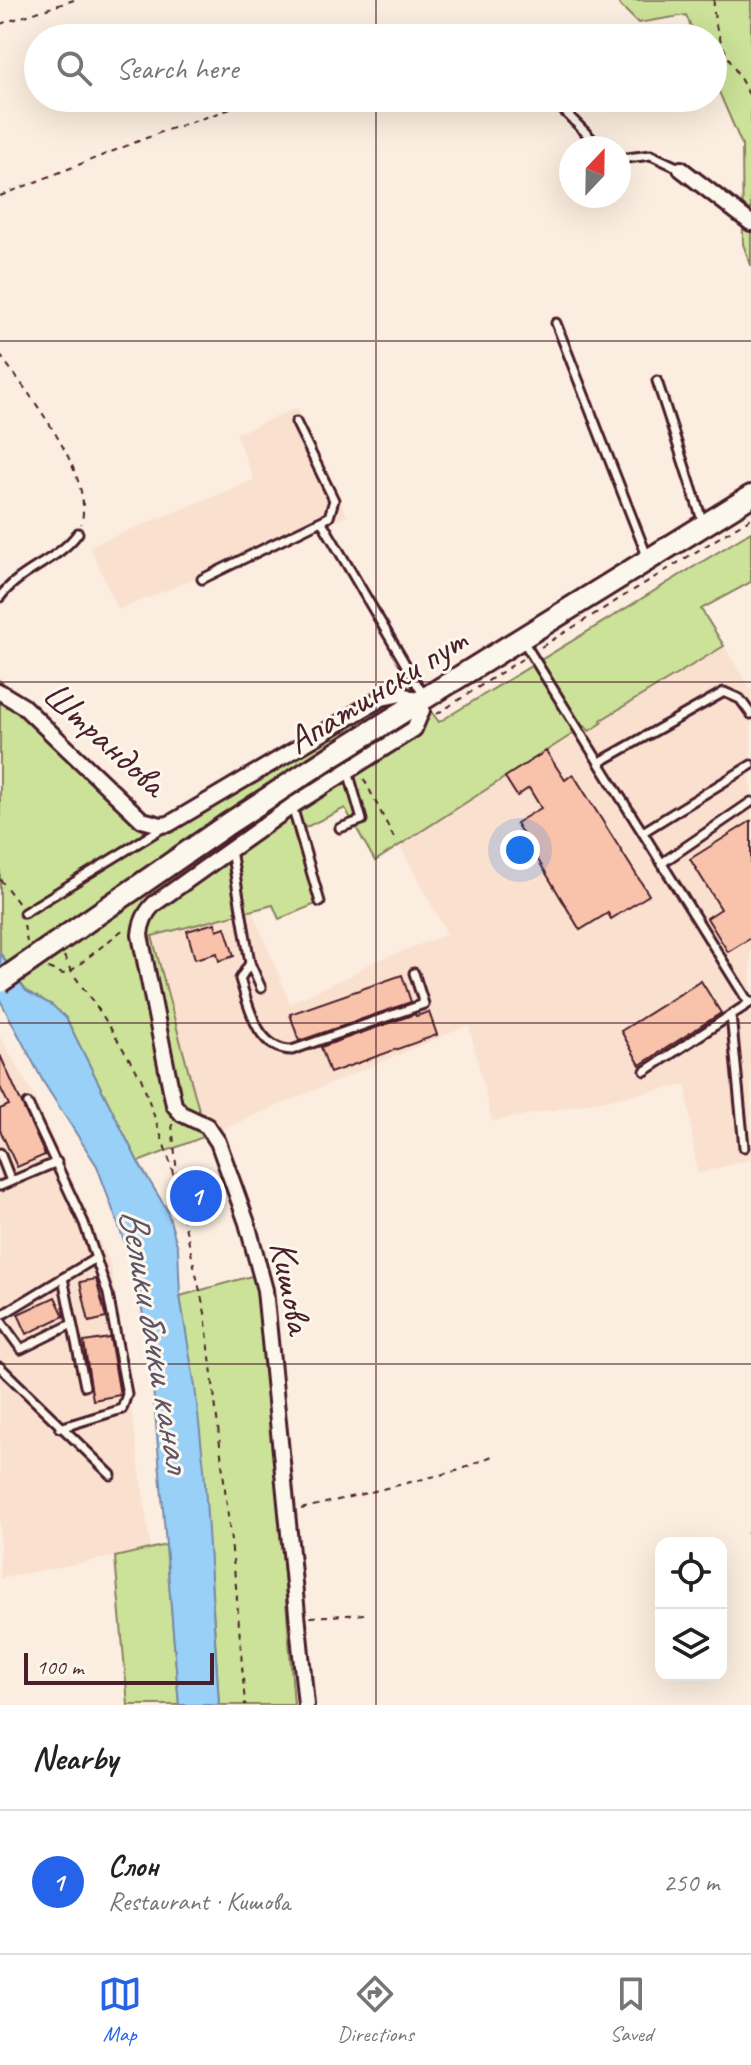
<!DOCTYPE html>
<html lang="en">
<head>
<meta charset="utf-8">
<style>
	body { margin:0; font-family:Caveat,sans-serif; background:#f6f6f6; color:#222 }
	.controls { position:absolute; right:24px; bottom:24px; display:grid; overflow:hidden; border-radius:16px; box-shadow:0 8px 32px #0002 }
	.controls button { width:72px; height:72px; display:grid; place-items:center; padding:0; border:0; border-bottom:2px solid #e0e0e0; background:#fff; color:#222; font:40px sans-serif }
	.compass { position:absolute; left:559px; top:136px; width:72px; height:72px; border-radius:50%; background:#fff; box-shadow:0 8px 32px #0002; rotate:22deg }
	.scale { position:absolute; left:24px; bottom:20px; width:190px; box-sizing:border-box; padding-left:8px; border:4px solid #4a1f2b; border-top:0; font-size:22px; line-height:28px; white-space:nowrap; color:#4a1f2b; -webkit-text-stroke:6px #fbf7ec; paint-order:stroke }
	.you { position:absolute; left:520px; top:850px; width:28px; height:28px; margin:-20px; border:6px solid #fff; border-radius:50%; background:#1a73e8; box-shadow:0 0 0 12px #1a73e833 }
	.badge { display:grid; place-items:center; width:52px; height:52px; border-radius:50%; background:#2563eb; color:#fff; font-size:26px; font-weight:700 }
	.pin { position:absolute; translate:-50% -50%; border:4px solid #fff; box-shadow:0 2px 8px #0006 }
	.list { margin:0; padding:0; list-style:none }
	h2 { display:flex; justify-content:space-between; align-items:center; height:104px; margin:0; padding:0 32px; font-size:34px }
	h2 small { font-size:26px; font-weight:400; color:#767676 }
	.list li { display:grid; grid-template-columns:52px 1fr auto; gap:24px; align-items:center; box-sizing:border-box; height:144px; padding:0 32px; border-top:2px solid #e0e0e0 }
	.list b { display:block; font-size:30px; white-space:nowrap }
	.list p { margin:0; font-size:26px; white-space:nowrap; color:#767676 }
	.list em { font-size:26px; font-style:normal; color:#767676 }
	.icon { flex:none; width:44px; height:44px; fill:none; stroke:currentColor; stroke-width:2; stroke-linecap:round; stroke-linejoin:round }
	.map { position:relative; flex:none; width:751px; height:1705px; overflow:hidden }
	.search { position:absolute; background:#fff; box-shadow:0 8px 32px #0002; left:24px; right:24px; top:24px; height:88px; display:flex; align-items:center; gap:20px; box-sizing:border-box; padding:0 28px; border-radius:44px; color:#767676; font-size:30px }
	.sheet { height:248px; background:#fff }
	nav { display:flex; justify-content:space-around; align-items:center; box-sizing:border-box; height:112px; border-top:2px solid #e0e0e0; background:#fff; font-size:22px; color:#767676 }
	nav a { display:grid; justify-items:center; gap:4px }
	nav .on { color:#2563eb }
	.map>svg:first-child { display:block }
</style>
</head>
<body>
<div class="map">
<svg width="751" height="1705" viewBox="0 0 751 1705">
	<rect width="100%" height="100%" fill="#fbeddf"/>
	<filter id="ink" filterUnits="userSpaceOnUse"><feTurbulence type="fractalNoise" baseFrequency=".0125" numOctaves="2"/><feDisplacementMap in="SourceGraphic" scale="16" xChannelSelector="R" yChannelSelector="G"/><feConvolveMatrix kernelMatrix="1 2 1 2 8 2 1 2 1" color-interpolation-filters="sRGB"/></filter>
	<g filter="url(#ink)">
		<g fill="#fae0cf">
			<path d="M297,408L347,516L118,610L90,546L254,480L236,434Z"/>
			<path d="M724,646L751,690V1159L697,1174L686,1085L492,1121L469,1025L206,1136L152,936L252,910L290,1003L354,974L364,966L447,934L400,845L586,725L589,731L602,723L601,720Z"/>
			<path d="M0,1037L31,1091L111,1266L151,1550L0,1578Z"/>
		</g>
		<g fill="#cbe298" stroke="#8a8062" stroke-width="2">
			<path d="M615,0H751V266L743,244L742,145L713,78V38H696L686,15L638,23Z"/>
			<path d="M751,532V582L701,609L724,646L601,720L602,723L589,731L585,726L375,861L345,808L294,833L316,904L279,919L273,905L152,936L206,1136L138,1162L66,1018L52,1005L26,991L0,953V681L146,834L402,673L439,722Z"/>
			<path d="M255,1275L265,1327L294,1705H219C211,1566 202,1433 180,1296Z"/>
			<path d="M166,1545L179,1705H128L115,1557Z"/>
		</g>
		<path fill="#99d0f8" stroke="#7989a6" stroke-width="2" d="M0,953L26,991L52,1005L66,1018L138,1162L167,1210L178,1248L180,1296L195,1387L204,1468L219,1705H179L152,1374L137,1277L97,1166L44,1083L0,1000Z"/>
		<g fill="#f9c3ab" stroke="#4a1f2b" stroke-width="2">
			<path d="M546,751L565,780L573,774L649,895L611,919L608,913L580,930L516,823L541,808L529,788L517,796L505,777Z"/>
			<path d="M751,821V938L728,952L707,918L721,909L690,859Z"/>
			<path d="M215,923L217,930L225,927L234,956L219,961L217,953L195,959L187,931Z"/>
			<path d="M402,975L411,1002L299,1041L290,1014Z"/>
			<path d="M701,981L721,1013L640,1065L621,1031Z"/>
			<path d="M429,1012L437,1035L330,1073L321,1047L415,1014L416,1016Z"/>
			<path d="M0,1055L45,1155L17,1167L0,1130V1109L9,1105L0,1087Z"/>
			<path d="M96,1279L106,1318L89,1322L80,1282Z"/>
			<path d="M55,1297L64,1316L27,1334L18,1314Z"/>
			<path d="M110,1338L120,1395L93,1400L84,1342Z"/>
		</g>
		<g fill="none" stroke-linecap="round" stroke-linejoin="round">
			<defs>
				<g id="service">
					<path d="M551,98L601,148"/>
					<path d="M619,159L651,155L681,169"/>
					<path d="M556,323L647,556"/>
					<path d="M657,381L703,523"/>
					<path d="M322,522L424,696"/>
					<path d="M202,579L329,517L334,500L296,422"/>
					<path d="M0,597C21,569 58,561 78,533"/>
					<path d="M523,641L749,1003"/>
					<path d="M600,762L724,692L740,699L751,714"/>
					<path d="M292,806L320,902"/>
					<path d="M340,828L362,820L348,771"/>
					<path d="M643,832L751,765"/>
					<path d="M231,850L250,963L261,988"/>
					<path d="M662,863L751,802"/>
					<path d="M24,913L164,827"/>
					<path d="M250,963L240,979C249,1007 257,1050 292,1050L424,1004L414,973"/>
					<path d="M731,1015L744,1147"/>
					<path d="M645,1071L751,1002"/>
					<path d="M28,1104L84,1223L108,1294L127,1394L122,1409L60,1428"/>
					<path d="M0,1153L11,1181"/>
					<path d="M0,1186L57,1162"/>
					<path d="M63,1278L85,1386"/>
					<path d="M0,1316L96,1258"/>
					<path d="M0,1320L21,1349L70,1325"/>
					<path d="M0,1367L111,1475"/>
				</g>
				<g id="minor">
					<path d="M681,169L751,223"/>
					<path d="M0,692L23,706L142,820L161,825L169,824L382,698L401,694L419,702L422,710L414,729L292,806L154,904C145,913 141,922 140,935L174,1105L182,1114L207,1126L218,1142L247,1223L265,1290L306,1705"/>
				</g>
				<path id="secondary" d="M43,952L225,826L335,754L751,496"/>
			</defs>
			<use href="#service" stroke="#4a1f2b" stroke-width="13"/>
			<use href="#minor" stroke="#4a1f2b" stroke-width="20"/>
			<use href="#secondary" stroke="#4a1f2b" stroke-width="26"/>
			<g stroke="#4a1f2b" stroke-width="2" stroke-dasharray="6 6" stroke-linecap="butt">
				<path d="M714,0C711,38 736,67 751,99"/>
				<path d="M0,24L74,0"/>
				<path d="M0,196L164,131L264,98"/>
				<path d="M0,355C28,393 96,476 81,524"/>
				<path d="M541,647L751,518"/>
				<path d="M437,714L522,659"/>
				<path d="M364,779L395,840"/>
				<path d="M0,879L19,904"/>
				<path d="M24,925L27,942"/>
				<path d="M64,956L71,971L101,1013L141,1078L171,1165L205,1313L236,1586L245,1705"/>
				<path d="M48,968L63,974L71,971L125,928"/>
				<path d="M172,1124L179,1194"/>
				<path d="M301,1509L460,1470L492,1456"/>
				<path d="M747,1533L751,1532"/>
				<path d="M310,1617L365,1614"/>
			</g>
			<use href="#service" stroke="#fbf7ec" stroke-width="7"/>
			<use href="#minor" stroke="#fbf7ec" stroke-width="14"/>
			<use href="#secondary" stroke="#fbf7ec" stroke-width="20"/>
			<defs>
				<path id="secondary-bridge" d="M0,982L43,952"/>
			</defs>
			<use href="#secondary-bridge" stroke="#4a1f2b" stroke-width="26" stroke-linecap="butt"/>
			<use href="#secondary-bridge" stroke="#fbf7ec" stroke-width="20"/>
		</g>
	</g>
	<path fill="none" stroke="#4a1f2b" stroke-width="2" stroke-opacity="0.55" d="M376,0V38M376,98V1705M0,341H751M0,682H751M0,1023H751M0,1364H751"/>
	<g text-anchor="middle" stroke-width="6" stroke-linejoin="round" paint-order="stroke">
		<g font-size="38" fill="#4a1f2b" stroke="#fbf7ec">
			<text transform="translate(376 690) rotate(-32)" y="13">Апатински пут</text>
			<text transform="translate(105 738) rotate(42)" y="13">Штрандова</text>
			<text transform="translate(292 1287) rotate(79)" y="13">Кишова</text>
		</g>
		<g font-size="40" font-style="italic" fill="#625468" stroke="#fbf7ec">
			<text transform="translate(157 1339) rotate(80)" y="14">Велики бачки канал</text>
		</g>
	</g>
</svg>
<div class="controls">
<button><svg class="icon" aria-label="locate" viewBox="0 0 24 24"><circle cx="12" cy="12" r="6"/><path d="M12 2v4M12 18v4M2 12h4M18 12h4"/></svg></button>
<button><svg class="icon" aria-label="layers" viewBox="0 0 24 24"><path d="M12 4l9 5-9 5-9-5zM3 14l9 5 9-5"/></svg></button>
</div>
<svg class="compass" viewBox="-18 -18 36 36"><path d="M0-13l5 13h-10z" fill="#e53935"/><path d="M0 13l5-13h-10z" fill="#767676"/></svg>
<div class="scale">100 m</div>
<div class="you"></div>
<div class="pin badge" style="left:196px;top:1196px">1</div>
<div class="search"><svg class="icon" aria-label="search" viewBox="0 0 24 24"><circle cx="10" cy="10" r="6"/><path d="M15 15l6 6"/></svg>Search here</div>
</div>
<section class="sheet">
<h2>Nearby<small></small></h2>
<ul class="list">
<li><span class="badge">1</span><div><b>Слон</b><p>Restaurant · Кишова</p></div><em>250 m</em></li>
</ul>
</section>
<nav>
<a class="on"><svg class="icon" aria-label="map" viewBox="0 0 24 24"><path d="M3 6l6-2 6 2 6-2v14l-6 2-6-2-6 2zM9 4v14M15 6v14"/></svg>Map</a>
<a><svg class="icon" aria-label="directions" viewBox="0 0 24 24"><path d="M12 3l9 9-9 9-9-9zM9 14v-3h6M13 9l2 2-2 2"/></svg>Directions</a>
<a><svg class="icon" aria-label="saved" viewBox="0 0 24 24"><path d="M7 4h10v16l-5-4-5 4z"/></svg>Saved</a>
</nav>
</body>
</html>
